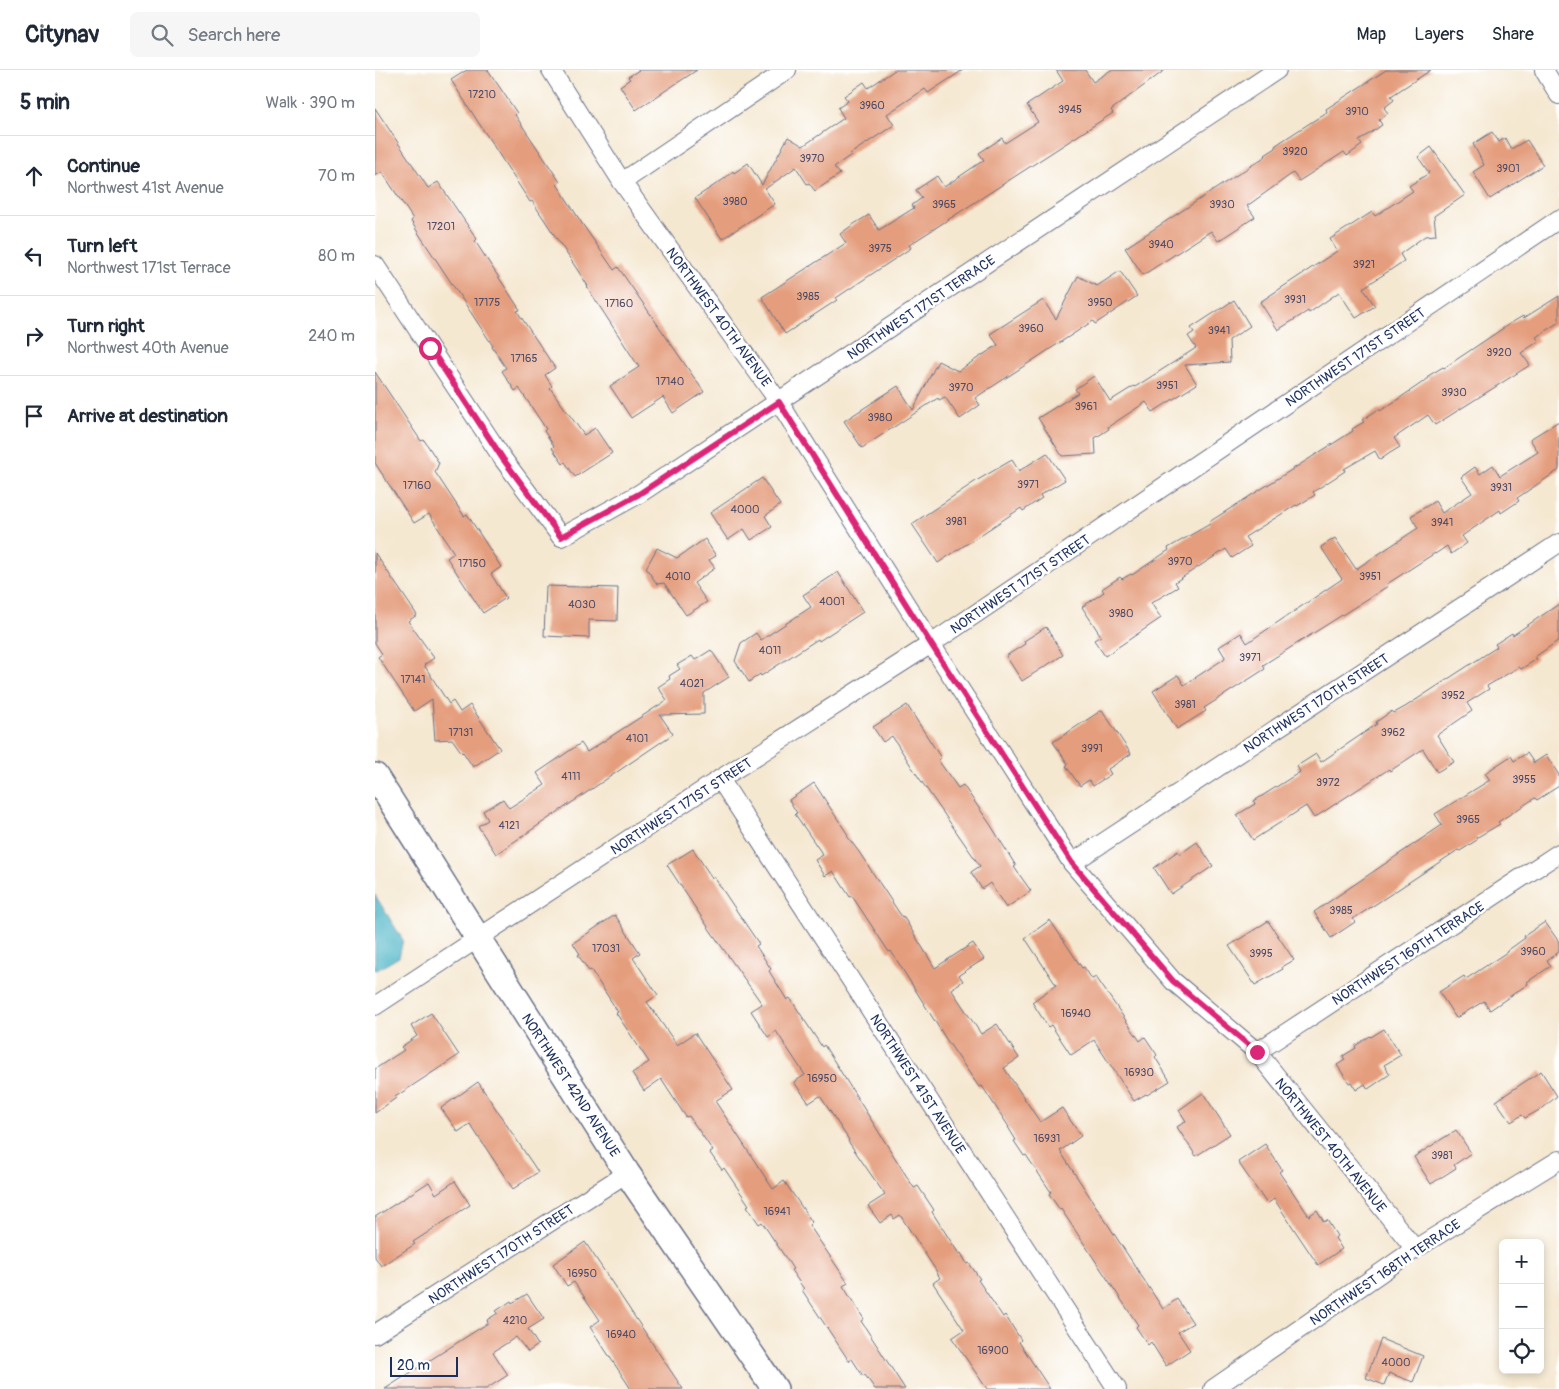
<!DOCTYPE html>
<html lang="en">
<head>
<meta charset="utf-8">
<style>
	body { margin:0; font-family:Pangolin,sans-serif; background:#f6f6f7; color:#1f2937 }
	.controls { position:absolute; right:15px; bottom:15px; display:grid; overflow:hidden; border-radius:8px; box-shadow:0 2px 8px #0003 }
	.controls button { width:45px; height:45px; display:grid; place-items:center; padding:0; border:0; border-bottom:1px solid #e0e1e3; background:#fff; color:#1f2937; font:25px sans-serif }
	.scale { position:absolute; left:15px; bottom:12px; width:68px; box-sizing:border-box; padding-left:5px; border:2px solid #1b2f5e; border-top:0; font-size:14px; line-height:18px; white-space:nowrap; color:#1b2f5e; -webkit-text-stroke:4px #fff; paint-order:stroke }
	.stop { position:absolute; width:15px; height:15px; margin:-11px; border:4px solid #db2777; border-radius:50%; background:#fff }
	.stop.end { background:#db2777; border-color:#fff; box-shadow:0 1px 5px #0008 }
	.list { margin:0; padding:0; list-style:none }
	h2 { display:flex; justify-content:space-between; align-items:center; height:65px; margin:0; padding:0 20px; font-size:21px }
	h2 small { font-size:16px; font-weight:400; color:#747a83 }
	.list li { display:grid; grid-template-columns:32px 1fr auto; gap:15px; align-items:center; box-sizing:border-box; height:80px; padding:0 20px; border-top:1px solid #e0e1e3 }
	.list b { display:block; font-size:19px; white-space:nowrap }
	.list p { margin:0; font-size:16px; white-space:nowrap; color:#747a83 }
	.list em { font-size:16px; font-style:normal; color:#747a83 }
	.icon { flex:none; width:28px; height:28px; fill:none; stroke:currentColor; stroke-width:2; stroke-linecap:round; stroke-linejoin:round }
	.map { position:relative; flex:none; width:1184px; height:1319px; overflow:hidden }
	header { display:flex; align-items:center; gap:30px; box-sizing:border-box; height:70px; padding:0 25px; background:#fff; border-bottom:1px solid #e0e1e3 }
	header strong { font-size:24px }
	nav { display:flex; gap:28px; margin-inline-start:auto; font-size:18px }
	.search { width:350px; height:45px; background:#f6f6f7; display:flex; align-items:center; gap:12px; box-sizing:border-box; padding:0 18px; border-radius:8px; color:#747a83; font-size:19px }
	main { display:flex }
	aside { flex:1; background:#fff }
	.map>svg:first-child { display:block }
</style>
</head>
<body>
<header>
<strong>Citynav</strong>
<div class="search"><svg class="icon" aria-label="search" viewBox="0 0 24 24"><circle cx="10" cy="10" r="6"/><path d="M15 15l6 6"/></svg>Search here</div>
<nav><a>Map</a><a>Layers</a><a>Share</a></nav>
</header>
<main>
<aside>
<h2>5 min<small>Walk · 390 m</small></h2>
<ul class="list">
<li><svg class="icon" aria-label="ahead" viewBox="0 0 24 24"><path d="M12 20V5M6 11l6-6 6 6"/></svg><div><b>Continue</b><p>Northwest 41st Avenue</p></div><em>70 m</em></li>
<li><svg class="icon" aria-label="left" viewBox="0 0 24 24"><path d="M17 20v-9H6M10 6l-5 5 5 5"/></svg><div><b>Turn left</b><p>Northwest 171st Terrace</p></div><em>80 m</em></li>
<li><svg class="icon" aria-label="right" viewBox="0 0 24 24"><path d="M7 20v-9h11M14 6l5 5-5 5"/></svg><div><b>Turn right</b><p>Northwest 40th Avenue</p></div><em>240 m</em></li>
<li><svg class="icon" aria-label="arrive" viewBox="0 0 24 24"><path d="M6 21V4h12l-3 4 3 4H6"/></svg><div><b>Arrive at destination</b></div></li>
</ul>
</aside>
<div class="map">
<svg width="1184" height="1319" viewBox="0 0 1184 1319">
	<rect width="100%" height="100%" fill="#fff"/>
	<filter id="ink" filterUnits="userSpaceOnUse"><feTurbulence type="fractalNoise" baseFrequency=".02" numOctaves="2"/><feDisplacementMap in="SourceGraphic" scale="10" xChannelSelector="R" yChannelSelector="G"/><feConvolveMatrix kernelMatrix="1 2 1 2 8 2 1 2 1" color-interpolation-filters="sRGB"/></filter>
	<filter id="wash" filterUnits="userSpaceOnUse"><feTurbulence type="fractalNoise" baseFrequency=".0096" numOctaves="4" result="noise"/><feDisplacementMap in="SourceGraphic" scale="20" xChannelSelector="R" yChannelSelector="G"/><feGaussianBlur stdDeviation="1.12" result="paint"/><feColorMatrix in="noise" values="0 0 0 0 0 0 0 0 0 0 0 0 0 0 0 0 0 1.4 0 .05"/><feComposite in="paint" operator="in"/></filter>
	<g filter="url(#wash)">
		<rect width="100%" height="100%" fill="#f5e8d1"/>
		<path fill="#47b2c5" stroke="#317092" d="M0,825L28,870L24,887L2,900H0Z"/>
		<g id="blocks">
			<g fill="#e49d7d">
				<path d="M92,0H113L142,43L140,45L185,112L182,114L206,152L239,200L243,197L329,322L298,343L288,327L256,348L235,316L264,297L212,217L213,216L157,131L155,132L138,106L76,10Z"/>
				<path d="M264,0H322L261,40L245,16L255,9L253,7Z"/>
				<path d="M520,0H588L553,23L550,19L512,44L519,55L475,84L476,85L459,97L465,104L440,121L434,113L432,114L421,97L390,119L400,134L347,169L320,128L349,109L358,101L359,103L373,93L387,115L413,67L428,76L469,48L463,38L473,31L469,26L489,12L493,18Z"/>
				<path d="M681,0H710L718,12L736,0H790L736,40L738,43L534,175L536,178L461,228L462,230L410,264L387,227L471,173L465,164L479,154L494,145L504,160L539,138L537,135L547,128L541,120L562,106L569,117L609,90L604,83L627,68L630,73L663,52L652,35L688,11Z"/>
				<path d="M1011,0H1056L1016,26L1019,30L1009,38L1013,43L1004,50L1007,55L984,71L987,75L972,86L969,82L924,111L918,103L872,136L880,147L843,171L836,161L768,205L750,178L891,86L890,85L901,78L900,76L907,71L952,42L951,39Z"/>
				<path d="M0,38L53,118L63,112L102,169L100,171L145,240L142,241L180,298L170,305L177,316L175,318L209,365L220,358L237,383L200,407L190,392L188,394L177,378L179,376L169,361L171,359L144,318L140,321L127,301L131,298L117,277L118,276L42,161L36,151L38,149L7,102L0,106Z"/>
				<path d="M1117,62L1124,72L1130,68L1136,79L1152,70L1168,95L1115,129L1098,102L1109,95L1098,74Z"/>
				<path d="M1056,77L1090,125L1059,146L1061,165L1050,166L1025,184L1029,191L988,218L1000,236L981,248L964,222L934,243L933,241L903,260L885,232L962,181L955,169L997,142L1000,146L1038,121L1034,116L1054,103L1043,87Z"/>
				<path d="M745,201L762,226L720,254L718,251L600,328L605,335L585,349L570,327L564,330L563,328L487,378L469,351L523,316L538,340L563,291L583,301L623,275L615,264L668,230L681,249L703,206L722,216Z"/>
				<path d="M1184,226V252L1161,267L1164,271L1146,283L1155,295L1060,355L1053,345L1019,368L1025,377L1015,383L1005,390L1000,381L969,399L970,401L938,422L940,425L922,436L921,435L870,467L876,476L857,488L851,479L800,512L803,517L776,533L786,548L730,586L719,570L726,566L707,537L729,522L727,519L745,507L747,509L756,504L757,505L794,480L793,478L835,454L834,452L978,361L977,359L989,352L987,350L1004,339L1005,341L1016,334L1054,308L1053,306L1068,297L1069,298L1136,253L1148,246L1149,248Z"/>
				<path d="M859,230L875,256L854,270L855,292L810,295L822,314L778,342L771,332L733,357L734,359L720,368L721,384L687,386L663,348L703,323L700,319L719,306L735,331L759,316L760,317L821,278L813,266L819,262L816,258Z"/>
				<path d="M0,302L46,371L49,370L64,393L60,402L89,446L92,444L126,497L116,504L131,528L108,543L72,488L79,483L54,444L39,453L0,393Z"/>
				<path d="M1184,351V400L1142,428L1144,431L1126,443L1125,440L1087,466L1092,473L1076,484L1072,476L1060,484V483L1012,514L1013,516L888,595L890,599L829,638L831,641L802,659L778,621L803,605L809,615L849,589L850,587L844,577L866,563L872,573L967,509L946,477L960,468L981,499L1043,458L1036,446L1060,431L1067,443L1097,423L1086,407L1100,397L1105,404L1118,395L1125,406L1163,382L1155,369Z"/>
				<path d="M672,383L690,410L665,425L667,428L658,434L648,441L646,438L563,493L537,454L601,411L637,390L644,401Z"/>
				<path d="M387,408L405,435L390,446L397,457L376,470L369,459L353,470L335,443Z"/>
				<path d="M330,469L341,486L334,490L340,498L319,513L332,532L311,545L289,513L282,514L271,498L282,478L302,488Z"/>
				<path d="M0,483L42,545L33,551L59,588L49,595L74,634L78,631L85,642L95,635L125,679L98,697L88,682L87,683L77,669L60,670L57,629L39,641L3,587L7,584L0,573Z"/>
				<path d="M463,502L488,542L444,571L443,569L386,606L385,604L374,612L360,591L366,573L381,563L386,570L436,537L428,525Z"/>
				<path d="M171,516L243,518L242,551L214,550V568L169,566Z"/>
				<path d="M1184,534V570L1160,587L1162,589L1146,599L1144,597L1112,616L1114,619L1092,633L1097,641L1062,665L1079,692L1062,702L1048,679L1015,701L1014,699L939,748L931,736L878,770L862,745L880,734L879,731L925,702L922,696L941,684L946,692L1002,654L1001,652L1017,641L1019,643L1030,637L1122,577L1120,574L1137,563L1138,565Z"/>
				<path d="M671,557L688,585L647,611L631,586L650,574L649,571Z"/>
				<path d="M336,580L354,607L329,623V644L285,645L298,664L121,784L103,756L113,750L108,741L128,729L134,738L170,715L162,703L206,673L212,682L292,630L283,617L295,609L294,606L305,599L302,595L317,586L320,590Z"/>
				<path d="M532,635L566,688L563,690L583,718L588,715L615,754L641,796L639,797L656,821L631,838L615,813L607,819L596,802L605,796L540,702L517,666L508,672L498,657Z"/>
				<path d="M727,640L756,684L733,699L736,704L718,716L714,710L705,716L691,696L693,694L678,672Z"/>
				<path d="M1152,683L1159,693L1171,685L1184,705V716L1162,730L1160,728L1123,752L1125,754L1101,768L1102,770L1085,781L1083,780L978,849L980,852L956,868L939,842L1067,755L1060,744L1115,710L1110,703L1136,686L1139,691Z"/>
				<path d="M439,713L473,765L472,766L484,782L527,847L528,846L560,898L598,873L609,889L584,905L588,911L576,919L606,964L622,954L644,988L629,998L665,1052L687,1038L706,1066L685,1081L788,1239L802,1229L818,1253L803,1262L815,1280L791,1296L776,1272L773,1275L761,1257L763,1255L686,1139L685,1140L674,1124L676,1122L651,1085L649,1086L639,1071L641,1070L633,1057H634L607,1016L604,1017L571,969L516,881L514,882L477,826L475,827L458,801L450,806L440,790L448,785L420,744L422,743L414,730Z"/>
				<path d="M822,772L838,796L796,824L779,798L803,781L805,784Z"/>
				<path d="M318,779L337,808L339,807L384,874L381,876L396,899L394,901L412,930L415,928L447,977L449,975L539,1118L543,1116L559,1140L557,1142L584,1184L586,1183L592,1194L594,1193L605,1209L603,1210L628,1247L630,1245L646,1270L644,1272L675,1319H612L577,1268L589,1260L558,1213L565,1208L560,1199L525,1145L519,1149L517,1145L505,1153L493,1136L510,1125L473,1071L474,1070L445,1026L434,1033L419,1012L430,1005L401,961L393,967L376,941L387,934L335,860L292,795Z"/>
				<path d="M240,845L265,883L258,888L283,925L272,932L302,975L320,963L358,1020L340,1031L398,1119L409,1111L437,1152L434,1155L473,1213L468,1216L489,1249L486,1251L530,1319H500L490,1305L488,1306L477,1289L474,1291L427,1220L429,1219L416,1200L418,1199L387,1152L384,1154L372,1136L374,1135L349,1098L347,1100L335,1083L338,1081L314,1046L311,1047L286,1009L269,1021L257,1003L274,992L241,943L243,942L216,900L214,901L203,885L205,884L198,873Z"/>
				<path d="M675,850L707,898L709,897L717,909L721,907L765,971L770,967L782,985L780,987L795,1011L772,1025L771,1024L759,1031L719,970L696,985L676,955L673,957L657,932L681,915L650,868Z"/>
				<path d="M893,851L919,890L907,897L908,899L880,915L854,876Z"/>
				<path d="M1170,852L1184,872V882L1172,890L1176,896L1152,912L1153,914L1115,940L1109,931L1081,948L1064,922L1089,906L1091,909L1132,882V881L1150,868L1149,866Z"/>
				<path d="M56,943L84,985L20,1027L21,1028L0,1043V999L29,980L26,977L42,966L36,956Z"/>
				<path d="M1009,959L1026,985L1009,995L1015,1004L993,1019L990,1014L981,1020L976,1012L974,1013L962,995L970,990L968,986L981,978L980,976L995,966L996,967Z"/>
				<path d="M1166,1001L1182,1026L1168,1038L1150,1048L1147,1045L1136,1052L1121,1031Z"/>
				<path d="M103,1012L163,1102L138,1119L95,1054L83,1062L66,1038Z"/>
				<path d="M828,1023L855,1064L821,1086L802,1057L811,1051L804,1040Z"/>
				<path d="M1081,1060L1096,1083L1079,1095L1081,1098L1056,1114L1039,1087Z"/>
				<path d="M890,1074L907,1100L904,1102L934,1146L942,1140L949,1152L952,1150L962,1166L960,1168L967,1179L943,1195L899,1129L892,1134L863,1092Z"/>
				<path d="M80,1111L95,1135L38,1172L40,1174L6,1196L0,1187V1147L54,1112L61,1124Z"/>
				<path d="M210,1172L287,1288L308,1319H256L215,1257L225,1250L199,1212L192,1216L178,1194Z"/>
				<path d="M152,1224L169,1249L153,1259L163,1275L153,1282L141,1267L118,1282L133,1305L111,1319H10L113,1253L112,1250L123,1243L121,1241L136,1231L137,1233Z"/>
				<path d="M1006,1269L1048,1286L1038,1312L1014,1303L1009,1315L991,1308Z"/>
			</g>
		</g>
	</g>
	<g filter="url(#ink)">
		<use href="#blocks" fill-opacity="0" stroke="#677086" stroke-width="1"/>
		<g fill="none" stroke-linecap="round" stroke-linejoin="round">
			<defs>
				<g id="street">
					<path d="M176,0L247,112L404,332L556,574L697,793L798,911L882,982L1040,1179"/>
					<path d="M1169,0L1184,25"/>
					<path d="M247,112L412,0"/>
					<path d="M0,195L128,389L186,467L264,424L902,0"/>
					<path d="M345,709L742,1319"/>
					<path d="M697,793L1184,473"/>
					<path d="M0,936L345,709L556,574L1184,149"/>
					<path d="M882,982L1184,783"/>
					<path d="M0,1264L252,1103"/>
					<path d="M838,1319L1040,1179L1184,1090"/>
				</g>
				<path id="secondary" d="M0,706L252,1103L400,1319"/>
			</defs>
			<use href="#street" stroke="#677086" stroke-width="20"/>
			<use href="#secondary" stroke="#677086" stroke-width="28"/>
			<use href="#street" stroke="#fff" stroke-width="18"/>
			<use href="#secondary" stroke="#fff" stroke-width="25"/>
		</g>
	</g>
	<g fill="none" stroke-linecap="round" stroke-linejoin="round" filter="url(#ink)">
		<path stroke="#db2777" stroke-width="6" d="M55,278L128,389L186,467L264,424L404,332L556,574L697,793L798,911L882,982"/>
	</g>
	<g text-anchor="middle" stroke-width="5" stroke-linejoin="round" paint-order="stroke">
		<g font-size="11" fill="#4d4a66">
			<text x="107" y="28">17210</text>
			<text x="497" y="39">3960</text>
			<text x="695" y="43">3945</text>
			<text x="982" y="45">3910</text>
			<text x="920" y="85">3920</text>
			<text x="437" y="92">3970</text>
			<text x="1133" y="102">3901</text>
			<text x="360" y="135">3980</text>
			<text x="569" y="138">3965</text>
			<text x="847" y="138">3930</text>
			<text x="66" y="160">17201</text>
			<text x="786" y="178">3940</text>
			<text x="505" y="182">3975</text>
			<text x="989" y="198">3921</text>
			<text x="433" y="230">3985</text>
			<text x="920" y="233">3931</text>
			<text x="112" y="236">17175</text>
			<text x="725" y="236">3950</text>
			<text x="244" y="237">17160</text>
			<text x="656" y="262">3960</text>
			<text x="844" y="264">3941</text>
			<text x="1124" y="286">3920</text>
			<text x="149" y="292">17165</text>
			<text x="295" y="315">17140</text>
			<text x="792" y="319">3951</text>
			<text x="586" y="321">3970</text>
			<text x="1079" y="326">3930</text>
			<text x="711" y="340">3961</text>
			<text x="505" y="351">3980</text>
			<text x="653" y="418">3971</text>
			<text x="42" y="419">17160</text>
			<text x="1126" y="421">3931</text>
			<text x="370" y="443">4000</text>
			<text x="581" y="455">3981</text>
			<text x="1067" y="456">3941</text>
			<text x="805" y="495">3970</text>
			<text x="97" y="497">17150</text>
			<text x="303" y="510">4010</text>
			<text x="995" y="510">3951</text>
			<text x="457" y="535">4001</text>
			<text x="207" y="538">4030</text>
			<text x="746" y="547">3980</text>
			<text x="395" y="584">4011</text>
			<text x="875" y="591">3971</text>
			<text x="38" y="613">17141</text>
			<text x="317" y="617">4021</text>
			<text x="1078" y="629">3952</text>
			<text x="810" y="638">3981</text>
			<text x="86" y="666">17131</text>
			<text x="1018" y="666">3962</text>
			<text x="262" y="672">4101</text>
			<text x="717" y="682">3991</text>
			<text x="196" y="710">4111</text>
			<text x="1149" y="713">3955</text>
			<text x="953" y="716">3972</text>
			<text x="1093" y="753">3965</text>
			<text x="134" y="759">4121</text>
			<text x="966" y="844">3985</text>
			<text x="231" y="882">17031</text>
			<text x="1158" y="885">3960</text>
			<text x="886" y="887">3995</text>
			<text x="701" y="947">16940</text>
			<text x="764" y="1006">16930</text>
			<text x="447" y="1012">16950</text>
			<text x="672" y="1072">16931</text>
			<text x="1067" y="1089">3981</text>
			<text x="402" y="1145">16941</text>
			<text x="207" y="1207">16950</text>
			<text x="140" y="1254">4210</text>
			<text x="246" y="1268">16940</text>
			<text x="618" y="1284">16900</text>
			<text x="1021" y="1296">4000</text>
		</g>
		<g font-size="14" fill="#1b2f5e" stroke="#fff">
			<text transform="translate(546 237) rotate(-34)" y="5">NORTHWEST 171ST TERRACE</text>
			<text transform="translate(344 247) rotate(54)" y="5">NORTHWEST 40TH AVENUE</text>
			<text transform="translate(980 287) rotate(-34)" y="5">NORTHWEST 171ST STREET</text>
			<text transform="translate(645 514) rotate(-34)" y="5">NORTHWEST 171ST STREET</text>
			<text transform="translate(941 633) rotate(-33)" y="5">NORTHWEST 170TH STREET</text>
			<text transform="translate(306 736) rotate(-33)" y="5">NORTHWEST 171ST STREET</text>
			<text transform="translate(1033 883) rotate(-33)" y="5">NORTHWEST 169TH TERRACE</text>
			<text transform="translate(543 1014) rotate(57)" y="5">NORTHWEST 41ST AVENUE</text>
			<text transform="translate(196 1015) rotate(57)" y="5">NORTHWEST 42ND AVENUE</text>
			<text transform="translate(956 1075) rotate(51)" y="5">NORTHWEST 40TH AVENUE</text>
			<text transform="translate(126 1184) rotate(-33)" y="5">NORTHWEST 170TH STREET</text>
			<text transform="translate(1010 1202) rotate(-34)" y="5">NORTHWEST 168TH TERRACE</text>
		</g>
	</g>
</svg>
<div class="controls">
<button>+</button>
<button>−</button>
<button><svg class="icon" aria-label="locate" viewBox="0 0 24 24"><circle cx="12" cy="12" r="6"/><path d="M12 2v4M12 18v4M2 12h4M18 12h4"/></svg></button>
</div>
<div class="scale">20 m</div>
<div class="stop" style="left:55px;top:278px"></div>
<div class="stop end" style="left:882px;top:982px"></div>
</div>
</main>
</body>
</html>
